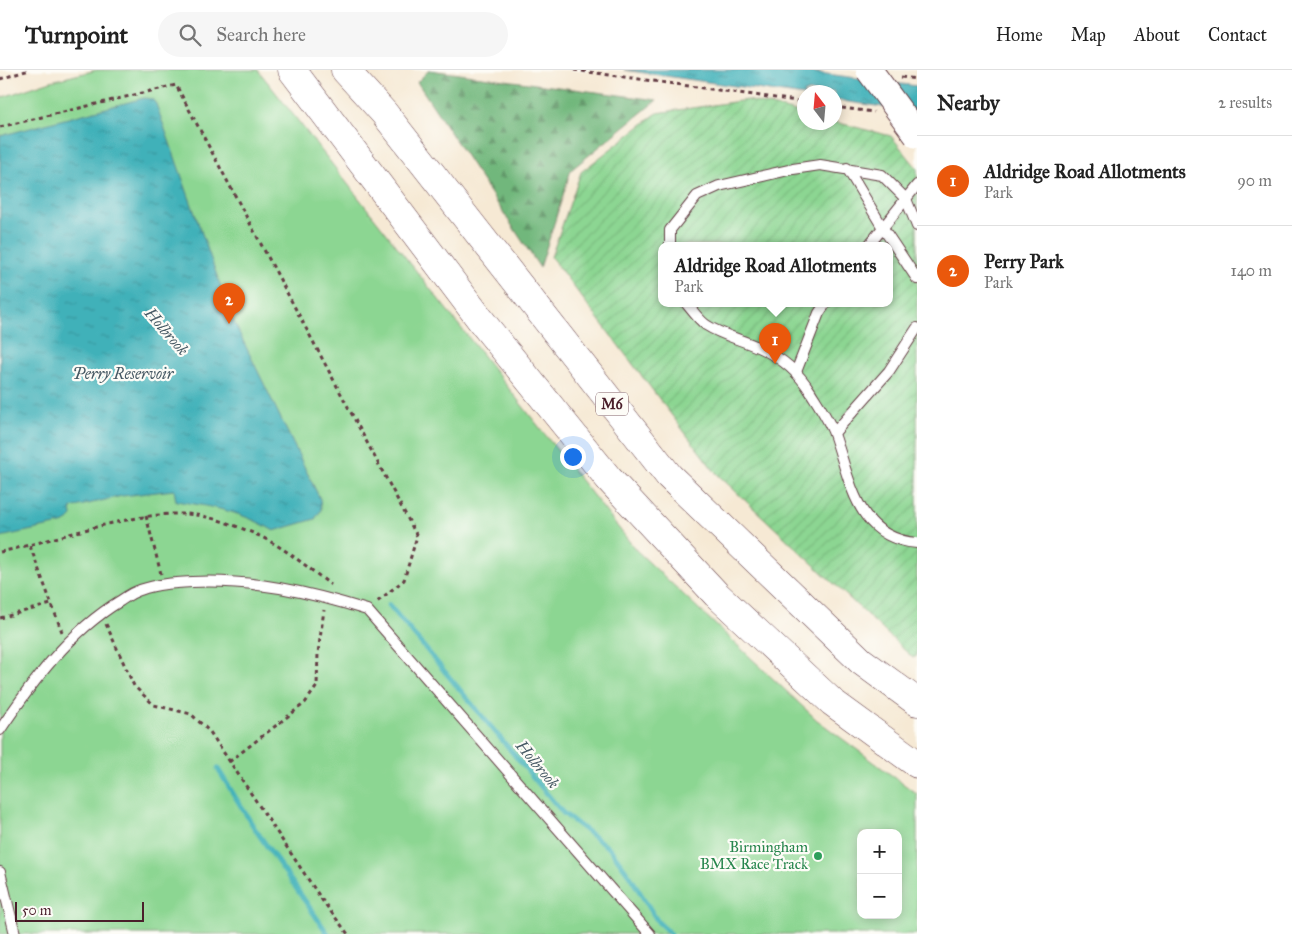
<!DOCTYPE html>
<html lang="en">
<head>
<meta charset="utf-8">
<style>
	body { margin:0; font-family:"IM FELL Great Primer",serif; background:#f6f6f6; color:#222 }
	.controls { position:absolute; right:15px; bottom:15px; display:grid; overflow:hidden; border-radius:10px; box-shadow:0 2px 12px #0003 }
	.controls button { width:45px; height:45px; display:grid; place-items:center; padding:0; border:0; border-bottom:1px solid #e0e0e0; background:#fff; color:#222; font:25px sans-serif }
	.compass { position:absolute; left:797px; top:15px; width:45px; height:45px; border-radius:50%; background:#fff; box-shadow:0 2px 12px #0003; rotate:344deg }
	.scale { position:absolute; left:15px; bottom:12px; width:129px; box-sizing:border-box; padding-left:5px; border:2px solid #4a1f2b; border-top:0; font-size:14px; line-height:18px; white-space:nowrap; color:#4a1f2b; -webkit-text-stroke:4px #fdfcf7; paint-order:stroke }
	.you { position:absolute; left:572px; top:386px; width:18px; height:18px; margin:-12px; border:4px solid #fff; border-radius:50%; background:#1a73e8; box-shadow:0 0 0 8px #1a73e833 }
	.badge { display:grid; place-items:center; width:32px; height:32px; border-radius:50%; background:#ea580c; color:#fff; font-size:16px; font-weight:700 }
	.pin { position:absolute; translate:-50% -41px; filter:drop-shadow(0 1px 2px #0008) }
	.pin::after { content:''; position:absolute; top:26px; width:18px; height:15px; background:inherit; clip-path:polygon(0 0,100% 0,50% 100%) }
	.popup { position:absolute; left:658px; top:172px; width:235px; height:65px; box-sizing:border-box; display:grid; place-content:center; border-radius:10px; background:#fff; filter:drop-shadow(0 1px 4px #0005); font-size:16px; white-space:nowrap; color:#767676 }
	.popup b { font-size:19px; color:#222 }
	.popup::after { content:''; position:absolute; left:50%; top:100%; margin-left:-10px; border:10px solid transparent; border-top-color:#fff }
	.list { margin:0; padding:0; list-style:none }
	h2 { display:flex; justify-content:space-between; align-items:center; height:65px; margin:0; padding:0 20px; font-size:21px }
	h2 small { font-size:16px; font-weight:400; color:#767676 }
	.list li { display:grid; grid-template-columns:32px 1fr auto; gap:15px; align-items:center; box-sizing:border-box; height:90px; padding:0 20px; border-top:1px solid #e0e0e0 }
	.list b { display:block; font-size:19px; white-space:nowrap }
	.list p { margin:0; font-size:16px; white-space:nowrap; color:#767676 }
	.list em { font-size:16px; font-style:normal; color:#767676 }
	.icon { flex:none; width:28px; height:28px; fill:none; stroke:currentColor; stroke-width:2; stroke-linecap:round; stroke-linejoin:round }
	.map { position:relative; flex:none; width:917px; height:864px; overflow:hidden }
	header { display:flex; align-items:center; gap:30px; box-sizing:border-box; height:70px; padding:0 25px; background:#fff; border-bottom:1px solid #e0e0e0 }
	header strong { font-size:24px }
	nav { display:flex; gap:28px; margin-inline-start:auto; font-size:18px }
	.search { width:350px; height:45px; background:#f6f6f6; display:flex; align-items:center; gap:12px; box-sizing:border-box; padding:0 18px; border-radius:28px; color:#767676; font-size:19px }
	main { display:flex }
	aside { flex:1; background:#fff }
	.map>svg:first-child { display:block }
</style>
</head>
<body>
<header>
<strong>Turnpoint</strong>
<div class="search"><svg class="icon" aria-label="search" viewBox="0 0 24 24"><circle cx="10" cy="10" r="6"/><path d="M15 15l6 6"/></svg>Search here</div>
<nav><a>Home</a><a>Map</a><a>About</a><a>Contact</a></nav>
</header>
<main>
<div class="map">
<svg width="917" height="864" viewBox="0 0 917 864">
	<defs>
		<pattern id="forest-firs" width="22" height="20" patternUnits="userSpaceOnUse" patternTransform="scale(1.25)"><rect width="22" height="20" fill="#71b77c"/><path d="M5 1l3.5 6h-7zM16 11l3.5 6h-7z" fill="#5f9466"/></pattern>
		<pattern id="garden-furrows" width="10" height="10" patternUnits="userSpaceOnUse" patternTransform="scale(1.25)"><rect width="10" height="10" fill="#8cd692"/><path d="M-1 1l2-2M0 10L10 0M9 11l2-2" fill="none" stroke="#7ab77e"/></pattern>
		<pattern id="water-ripples" width="26" height="14" patternUnits="userSpaceOnUse" patternTransform="scale(1.25)"><rect width="26" height="14" fill="#40b1b9"/><path d="M2 4q2-2 4 0t4 0M15 11q2-2 4 0t4 0" fill="none" stroke="#388f97"/></pattern>
	</defs>
	<rect width="100%" height="100%" fill="#fdfcf7"/>
	<filter id="ink" filterUnits="userSpaceOnUse"><feTurbulence type="fractalNoise" baseFrequency=".02" numOctaves="2"/><feDisplacementMap in="SourceGraphic" scale="10" xChannelSelector="R" yChannelSelector="G"/><feConvolveMatrix kernelMatrix="1 2 1 2 8 2 1 2 1" color-interpolation-filters="sRGB"/></filter>
	<filter id="wash" filterUnits="userSpaceOnUse"><feTurbulence type="fractalNoise" baseFrequency=".0096" numOctaves="4" result="noise"/><feDisplacementMap in="SourceGraphic" scale="20" xChannelSelector="R" yChannelSelector="G"/><feGaussianBlur stdDeviation="1.12" result="paint"/><feColorMatrix in="noise" values="0 0 0 0 0 0 0 0 0 0 0 0 0 0 0 0 0 1.4 0 .05"/><feComposite in="paint" operator="in"/></filter>
	<g filter="url(#wash)">
		<rect width="100%" height="100%" fill="#f6e9d4"/>
		<path fill="url(#forest-firs)" stroke="#5e6b54" d="M429,0L657,30L571,100L540,198L417,12Z"/>
		<path fill="#8cd692" stroke="#6b7a5e" fill-rule="evenodd" d="M97,0H258L636,480L817,650L917,724V864H0V28L51,11ZM861,763H898V845H861Z"/>
		<path fill="url(#garden-furrows)" stroke="#6b7a5e" fill-rule="evenodd" d="M747,30L804,44V52H835L891,66L917,98V586L913,588L715,402L551,187L581,102L657,43ZM661,175H889V233H661Z"/>
		<g fill="url(#water-ripples)" stroke="#456872">
			<path d="M624,0H797L917,16V42L835,30L834,22H804V26Z"/>
			<path d="M144,28L152,29L156,34L232,248L320,429L321,440L315,449L274,461C241,441 213,437 176,431L174,420L122,426L71,438L72,446L65,453L0,467V66Z"/>
		</g>
		<g fill="none" stroke-linecap="round" stroke-linejoin="round">
			<g stroke="#40b1b9" stroke-width="5">
				<path d="M389,535L563,743L610,779L630,806L658,852L671,864"/>
				<path d="M218,699L255,759L328,864"/>
			</g>
		</g>
	</g>
	<g filter="url(#ink)">
		<g fill="none" stroke-linecap="round" stroke-linejoin="round">
			<defs>
				<g id="lane">
					<path d="M847,98L883,158L917,209"/>
					<path d="M670,175V160L697,126L719,116L793,99L820,95L882,105L906,129L917,156"/>
					<path d="M869,175L917,115"/>
					<path d="M686,233C692,240 698,249 706,255C723,266 744,270 762,279C781,288 799,303 810,321C818,334 829,350 834,364C851,411 856,468 917,473"/>
					<path d="M796,302L819,243L826,233"/>
					<path d="M834,363L889,301L917,258"/>
					<path d="M0,660C33,611 69,562 120,531C126,527 133,522 140,520C157,514 174,513 192,512C252,509 309,522 367,540L650,864"/>
					<path d="M0,802L15,864"/>
				</g>
				<g id="highway">
					<path d="M292,0L486,257L609,409L716,524L832,632L917,694"/>
					<path d="M345,0L384,43L669,406L861,591L917,632"/>
				</g>
			</defs>
			<use href="#lane" stroke="#643d44" stroke-width="12"/>
			<use href="#highway" stroke="#643d44" stroke-width="29"/>
			<g stroke="#643d44" stroke-width="3" stroke-dasharray="4 4" stroke-linecap="butt">
				<path d="M574,0L804,32"/>
				<path d="M901,7L917,9"/>
				<path d="M0,9L29,0"/>
				<path d="M834,37L874,42"/>
				<path d="M0,57L176,15L417,466L404,510L377,532"/>
				<path d="M146,446L161,504"/>
				<path d="M30,476L62,562"/>
				<path d="M0,482C57,470 129,442 186,444C208,445 235,455 255,464C283,476 307,497 331,515"/>
				<path d="M0,548L51,534"/>
				<path d="M106,554L134,616L154,635L191,644L210,662L322,830L348,864"/>
				<path d="M229,692L305,633L317,616L318,583L324,540"/>
			</g>
			<use href="#lane" stroke="#fff" stroke-width="10"/>
			<use href="#highway" stroke="#fff" stroke-width="28"/>
			<defs>
				<path id="secondary-bridge" d="M869,0L917,65"/>
			</defs>
			<use href="#secondary-bridge" stroke="#643d44" stroke-width="28" stroke-linecap="butt"/>
			<use href="#secondary-bridge" stroke="#fff" stroke-width="26"/>
		</g>
	</g>
	<circle fill="#2e9e5b" stroke="#fdfcf7" stroke-width="2" cx="818" cy="786" r="5"/>
	<g text-anchor="middle" stroke-width="4.5" stroke-linejoin="round" paint-order="stroke">
		<rect fill="#fdfcf7" stroke="#806168" stroke-width="1" x="596" y="322.5" width="32" height="23" rx="4"/>
		<g font-size="14" font-weight="bold" fill="#4a1f2b">
			<text x="612" y="339">M6</text>
		</g>
		<g font-size="15" fill="#27864d" stroke="#fdfcf7" text-anchor="end">
			<text x="808" y="782">Birmingham<tspan x="808" dy="17">BMX Race Track</tspan></text>
		</g>
		<g font-size="16" font-style="italic" fill="#465964" stroke="#fdfcf7">
			<text transform="translate(167 261) rotate(49)" y="6">Holbrook</text>
			<text x="123" y="309">Perry Reservoir</text>
			<text transform="translate(538 694) rotate(50)" y="6">Holbrook</text>
		</g>
	</g>
</svg>
<div class="controls">
<button>+</button>
<button>−</button>
</div>
<svg class="compass" viewBox="-18 -18 36 36"><path d="M0-13l5 13h-10z" fill="#e53935"/><path d="M0 13l5-13h-10z" fill="#767676"/></svg>
<div class="scale">50 m</div>
<div class="you"></div>
<div class="pin badge" style="left:775px;top:294px">1</div>
<div class="popup"><b>Aldridge Road Allotments</b>Park</div>
<div class="pin badge" style="left:229px;top:254px">2</div>
</div>
<aside>
<h2>Nearby<small>2 results</small></h2>
<ul class="list">
<li><span class="badge">1</span><div><b>Aldridge Road Allotments</b><p>Park</p></div><em>90 m</em></li>
<li><span class="badge">2</span><div><b>Perry Park</b><p>Park</p></div><em>140 m</em></li>
</ul>
</aside>
</main>
</body>
</html>
